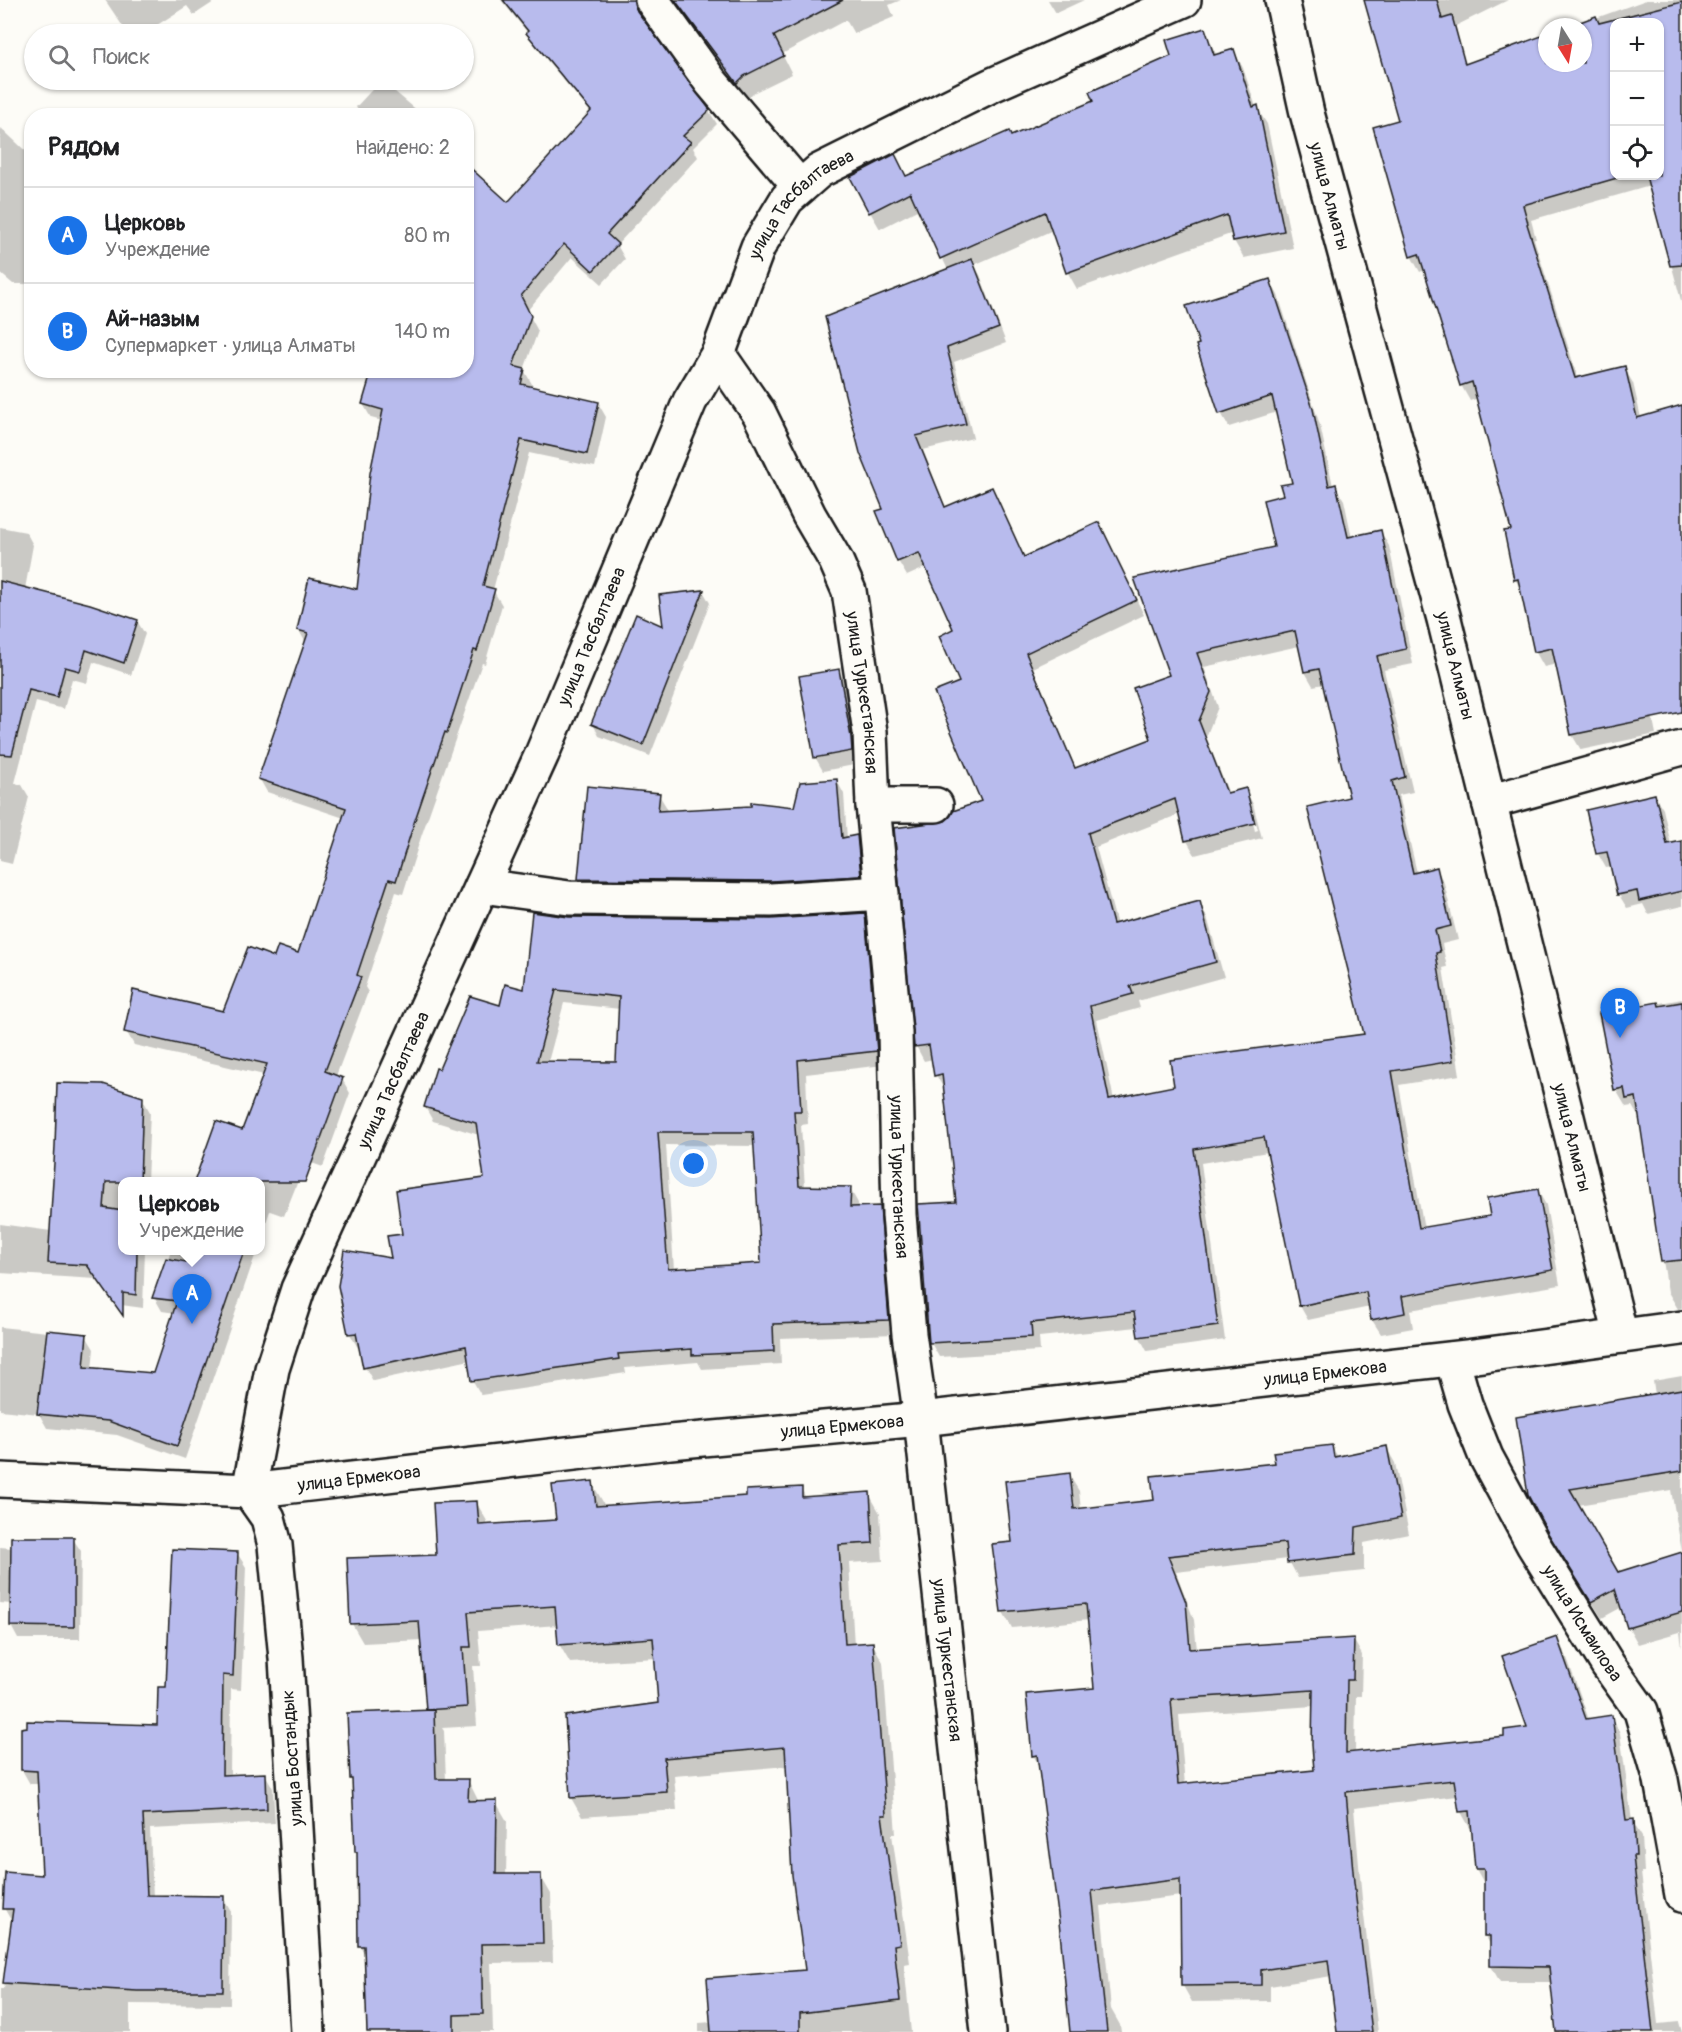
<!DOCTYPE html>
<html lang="ru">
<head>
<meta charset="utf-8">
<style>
	body { margin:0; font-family:Pangolin,sans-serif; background:#f2f2f2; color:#202124 }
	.controls { position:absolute; right:18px; top:18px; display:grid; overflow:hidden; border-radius:12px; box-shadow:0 2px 4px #0004 }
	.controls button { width:54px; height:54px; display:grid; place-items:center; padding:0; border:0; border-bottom:2px solid #e0e0e0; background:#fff; color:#202124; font:30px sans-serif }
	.compass { position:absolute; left:1538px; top:18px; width:54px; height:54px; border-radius:50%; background:#fff; box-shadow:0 2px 4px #0004; rotate:169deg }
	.you { position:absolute; left:694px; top:1164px; width:21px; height:21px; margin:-15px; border:4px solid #fff; border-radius:50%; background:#1a73e8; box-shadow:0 0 0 9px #1a73e833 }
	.badge { display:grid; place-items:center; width:39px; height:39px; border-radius:50%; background:#1a73e8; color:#fff; font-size:20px; font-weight:700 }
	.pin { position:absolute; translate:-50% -50px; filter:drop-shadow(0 2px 3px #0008) }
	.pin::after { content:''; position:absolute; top:32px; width:21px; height:18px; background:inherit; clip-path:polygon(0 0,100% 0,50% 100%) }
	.popup { position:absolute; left:118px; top:1177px; width:147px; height:78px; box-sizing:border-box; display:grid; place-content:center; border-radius:12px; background:#fff; filter:drop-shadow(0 2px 4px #0005); font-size:20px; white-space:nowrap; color:#757577 }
	.popup b { font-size:22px; color:#202124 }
	.popup::after { content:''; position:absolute; left:50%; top:100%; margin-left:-12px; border:12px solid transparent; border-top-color:#fff }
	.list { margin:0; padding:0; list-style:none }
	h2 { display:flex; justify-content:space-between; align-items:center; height:78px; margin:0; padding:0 24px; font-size:26px }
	h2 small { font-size:20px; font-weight:400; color:#757577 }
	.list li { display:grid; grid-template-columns:39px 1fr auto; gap:18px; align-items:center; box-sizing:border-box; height:96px; padding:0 24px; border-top:2px solid #e0e0e0 }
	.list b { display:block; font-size:22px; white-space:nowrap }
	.list p { margin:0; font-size:20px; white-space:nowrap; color:#757577 }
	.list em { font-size:20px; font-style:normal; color:#757577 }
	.icon { flex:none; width:33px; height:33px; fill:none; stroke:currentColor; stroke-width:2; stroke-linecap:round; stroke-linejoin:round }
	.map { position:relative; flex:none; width:1682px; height:2032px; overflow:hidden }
	.search { position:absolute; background:#fff; box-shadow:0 2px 4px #0004; left:24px; top:24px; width:450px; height:66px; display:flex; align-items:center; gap:15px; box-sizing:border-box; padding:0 21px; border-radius:33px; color:#757577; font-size:22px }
	.panel { position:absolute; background:#fff; box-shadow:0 2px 4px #0004; left:24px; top:108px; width:450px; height:270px; border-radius:24px }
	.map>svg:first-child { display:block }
</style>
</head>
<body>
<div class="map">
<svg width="1682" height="2032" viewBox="0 0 1682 2032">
	<rect width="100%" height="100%" fill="#fdfcf7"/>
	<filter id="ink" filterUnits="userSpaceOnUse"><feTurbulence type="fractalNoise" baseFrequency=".0167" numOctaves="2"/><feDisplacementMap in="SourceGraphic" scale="12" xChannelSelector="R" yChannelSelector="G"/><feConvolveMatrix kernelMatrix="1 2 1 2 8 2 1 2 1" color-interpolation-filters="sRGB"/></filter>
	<g filter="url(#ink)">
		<g fill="#0003" fill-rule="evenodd">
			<path d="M105,0H217L194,15L187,6L143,34H128Z"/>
			<path d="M501,0H642L618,14L709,111L717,124L693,148L698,157L617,245L625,259L602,284L572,257L527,311L538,331L524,370L532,384L531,388L598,403L606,417L595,467L529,453L493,590L502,605L485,664L482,663L421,837L403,894L396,892L365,987L368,992L336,1076L342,1079L350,1093L323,1167L306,1161L284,1216L270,1211L261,1237V1182L243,1132L264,1075L134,1045L126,1031L224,1013L274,959L299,955L344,818L267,792L259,778L306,643L298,629L358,591L382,421L371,418L363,404L466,370L509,204L591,113L536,47L528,33Z"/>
			<path d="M711,0H901L889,5L894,17L854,34L846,20L782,54L792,74L753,93L747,99L695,28L685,12Z"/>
			<path d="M1048,0H1084L1056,13Z"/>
			<path d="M1365,0H1508L1387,60Z"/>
			<path d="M1646,0H1682V304L1650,186L1531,220L1536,239H1534L1578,378L1624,368L1633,383L1641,418L1682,406V671L1646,685L1656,734L1581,750L1572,735L1557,664L1544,667L1535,651L1522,590L1515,579L1513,531L1478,398L1470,401L1461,385L1425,270L1420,272L1411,256L1400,121L1547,36V63H1583V27H1571ZM1614,22H1660V176H1614Z"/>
			<path d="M1204,30L1217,56L1234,51L1243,68L1256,107L1267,124L1293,248L1244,258L1234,241L1233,233L1077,289L1068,273L1053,230L974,265L980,275L1006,343L954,362L973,438L923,450L946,508L992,488L1025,558L1099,524L1144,615L1033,668L1076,769L1153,739L1170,676L1276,548L1285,496L1293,484L1277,412L1229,427L1221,413L1270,281L1278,295L1320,425L1333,486H1335L1344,500L1352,538L1381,532L1389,546L1413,664L1384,670L1413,792L1399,795L1417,873L1436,868L1444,883L1458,940L1442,944L1447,967L1443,968L1460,1075L1399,1085L1424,1229L1491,1217L1538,1191L1546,1205L1560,1285L1410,1310L1413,1328L1381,1334L1372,1320L1370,1307L1308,1320L1300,1306L1268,1152L1201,1163L1225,1340L1147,1351L1139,1336L1138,1327L1039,1337L1040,1351L939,1357L931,1343L919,1206L958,1204L944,1089L936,1075L933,1059L924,1061L916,1046L946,823L983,802L961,682L955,630L927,567L907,576L898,561L885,509L948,270L919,209L880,229L870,212L907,178L1011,137L1095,101L1173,57ZM1299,646L1305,672L1313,686L1324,684L1351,798L1366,1035L1176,1088L1114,1100L1097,1020L1140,1008L1138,1001L1224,977L1207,917L1199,902L1117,925L1096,847L1180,814L1187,841L1195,855L1262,838L1253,804L1245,790L1229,794L1206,737L1218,707L1204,667ZM1248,803H1251L1258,830L1255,831Z"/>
			<path d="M381,80L419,112L421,116H361L356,107Z"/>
			<path d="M0,127L32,157V278L26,284H13L0,273Z"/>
			<path d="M0,527L26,532L33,545L25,589L137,621L145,634L131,675L93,662L87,683L72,679L64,709L36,702L15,783L22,785L29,797L12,864L0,861Z"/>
			<path d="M703,591L710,603L650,756L599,736L593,724L664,628Z"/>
			<path d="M838,670L846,684L859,752V764L823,771L815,757Z"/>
			<path d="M837,781L844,794L847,839L856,837L864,850L868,889L587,892L579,879L659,795L667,808L666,812L795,808Z"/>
			<path d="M1655,796L1663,809L1671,845L1682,852V906L1648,914L1643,904L1627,908L1619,895L1612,867L1606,868L1598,854L1588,811Z"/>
			<path d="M864,914L872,928L884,1065L806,1074L808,1124L801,1125L805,1188L850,1189L858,1203V1208L879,1207L887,1221L896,1334L780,1338L781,1364L702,1369L698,1362L625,1368L626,1373L481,1395L473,1381L470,1360L373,1381L365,1367L360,1347L358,1348L350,1334L393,1260L404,1236L486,1179L479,1135L433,1121L425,1107L440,1071L501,1007L525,991L569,918L771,920ZM564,1003L620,1009L618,1063L548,1062ZM666,1145L755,1146L762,1265L674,1270Z"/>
			<path d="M1682,999V1308L1678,1309L1668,1292L1640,1115L1638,1116L1632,1106L1626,1107L1616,1090L1601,1014Z"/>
			<path d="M142,1098L150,1112L147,1182H123V1250H145L143,1308L114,1304L96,1279L0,1273V1224L51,1231Z"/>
			<path d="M171,1250H257L185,1459L117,1435L47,1428L39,1414L0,1410V1327L86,1336L94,1349L92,1369L154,1375L175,1313L162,1311L154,1297Z"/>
			<path d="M1682,1376V1552L1671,1490L1578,1505L1617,1574L1682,1554V1648L1680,1632L1638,1644L1629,1628L1622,1607L1602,1618L1561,1552L1529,1495L1655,1395L1653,1381Z"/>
			<path d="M1332,1447L1338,1457L1386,1447L1395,1463L1409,1534L1364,1543V1571L1298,1578L1288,1559L1176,1572L1194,1620L1197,1650L1353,1639L1362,1655L1361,1696H1356L1355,1753L1506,1737L1529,1728L1557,1639L1566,1655L1589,1720L1611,1717L1620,1733L1632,1821L1642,1837L1644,1872H1641L1658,2024L1679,2022L1682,2032H1557L1552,1982H1500L1491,1966V1946L1485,1935V1885L1476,1869L1473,1827L1470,1828L1461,1812L1458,1796L1354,1808L1362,1899L1378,2032H1339L1332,1976L1270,1986V2001L1192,2002L1183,1986L1181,1896L1101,1906L1111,2009L1120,2025L1121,2032H1071L1060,1922L1040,1767L1033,1755L1095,1690L1089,1620L1012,1628L1003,1612L1013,1543L1069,1475L1079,1491L1081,1510L1155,1501ZM1314,1706L1316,1772L1185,1785L1179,1715Z"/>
			<path d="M592,1483L603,1502L604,1507L748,1497L801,1488L806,1498L869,1494L880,1513L883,1561L849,1563L854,1645L872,1643L883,1662L896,1834H892L910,1963L904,1964L911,2032H699V2023L712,2022L807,1971L787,1766L674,1776L677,1810L582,1817L571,1798L659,1704L656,1658L570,1663L559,1644L558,1625L478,1631L481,1666H473L477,1726L442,1728L444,1731L446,1780H468L479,1802H496L507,1821L506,1876L540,1875L551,1894L553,1962L491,1963L493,2032H369L366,1956L360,1946L359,1856L356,1852L354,1783L351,1779L429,1712L422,1640L363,1643L352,1624L349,1560L437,1556L476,1502L487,1521V1526L558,1521Z"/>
			<path d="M73,1539L81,1551L80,1639H18L11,1626V1604L0,1603V1547L12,1548Z"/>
			<path d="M237,1553L246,1567L241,1690L231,1689L230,1776L265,1774L273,1788L275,1823L150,1829L153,1897H223L231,1911L230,2005L130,2004V2032H0V1989H4L12,1922L4,1908L43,1876L39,1784H30L22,1770L159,1726L168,1689Z"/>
		</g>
		<g fill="#b8bbed" stroke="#1c1c1c" stroke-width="1.5" fill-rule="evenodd">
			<path d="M503,0H634L637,11L710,110L683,136L691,142L607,234L618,244L593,271L564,244L521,296L531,316L513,366L525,369L521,384L599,402L587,454L521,440L483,586L495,589L477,651L474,650L447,733L445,732L414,823L396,881L389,879L357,975L361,977L325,1071L343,1078L305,1182H194L216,1121L242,1130L267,1064L124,1032L133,990L223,1011L248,947L274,957L278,946L298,953L346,808L258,779L308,633L297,630L309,578L357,589L370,473L383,410L362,404L372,370H466V164L508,202L591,111L526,33L528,31Z"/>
			<path d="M675,0H843L774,36L784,56L744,76L737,83Z"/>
			<path d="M1364,0H1437L1442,19L1452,16L1465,64L1547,34V63H1583V27H1567L1596,16L1599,23L1682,2V265L1670,266L1646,176H1659V22H1614V176H1624L1523,205L1528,223L1527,224L1575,378L1625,366L1637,418L1682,405V712L1571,735L1552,648L1534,652L1518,579L1514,580L1504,531L1511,530L1472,382L1460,386L1419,254L1410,257L1373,127L1398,120Z"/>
			<path d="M1205,28L1214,55L1234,49L1253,107L1258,105L1284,231L1233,241L1227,215L1066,273L1045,212L940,259L910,192L869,213L850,177L895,154L906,176L1009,131L1011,136L1093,101L1089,92L1171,56L1166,40Z"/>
			<path d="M972,259L999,328L947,348L966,424L916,436L945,507L992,487L1024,557L1099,522L1137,600L1026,653L1075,768L1151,739L1133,688L1169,675L1134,578L1274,547L1263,500L1283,495L1280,485L1292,483L1272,396L1219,414L1196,345L1199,344L1186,306L1270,279L1313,409L1329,486L1336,484L1348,537L1381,530L1406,649L1377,656L1405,777L1392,781L1413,873L1437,867L1451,926L1435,930L1440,952L1436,953L1453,1061L1392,1071L1419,1228L1490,1216L1487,1198L1538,1189L1553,1270L1402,1296L1405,1313L1371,1320L1366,1292L1299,1306L1264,1137L1194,1149L1218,1326L1138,1337L1134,1312L1031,1323L1032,1337L929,1343L918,1204L956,1202L942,1074L934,1076L929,1045L914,1047L894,828L945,821L953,811L981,801L934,692L959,682L939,636L953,629L919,553L897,562L876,511L883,509L860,453L825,317ZM1295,631L1304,672L1319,669L1349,797L1307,807L1364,1034L1170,1060L1174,1086L1109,1099L1090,1006L1133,994L1130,986L1216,962L1200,901L1113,924L1088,833L1175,799L1185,841L1255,823L1246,788L1227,793L1199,721L1211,692L1197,653Z"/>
			<path d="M0,581L90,604L138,620L124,663L86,650L80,671L65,667L57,697L29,690L12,755L0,754Z"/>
			<path d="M704,590L643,745L591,724L636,614L663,626L659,595Z"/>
			<path d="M839,669L851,737L852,751L814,758L799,676Z"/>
			<path d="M837,779L842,838L857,835L861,876L771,881L578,879L587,786L660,793L658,811L751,806V802L794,807L800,782Z"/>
			<path d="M1655,794L1667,844L1682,841V891L1639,901L1637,891L1617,895L1607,852L1596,854L1586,810Z"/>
			<path d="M532,912L569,917L771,919L865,913L877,1051L798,1060L801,1111H794L799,1186L851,1187L850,1207L880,1206L889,1320L773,1324L774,1351L692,1355V1349L618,1354L619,1359L471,1381L466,1346L363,1368L356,1333L348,1334L338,1286L344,1250L391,1258L387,1236L402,1234L396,1190L484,1178L476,1123L424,1107L436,1068L439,1069L470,996L500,1005L505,984L524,989ZM556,990L619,997L616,1062L537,1061ZM658,1132H753L761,1263L668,1269Z"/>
			<path d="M1658,1002L1659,1006L1682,1002V1260L1661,1262L1636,1097L1626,1099L1624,1088L1614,1090L1599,1013Z"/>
			<path d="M57,1083L103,1084L143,1097L140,1182H106L104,1208L123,1211V1251H137L136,1295L123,1293V1316L87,1265L48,1263L55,1146Z"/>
			<path d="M195,1251H244L177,1446L108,1421L37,1414L47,1330L87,1334L84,1367L153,1373L177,1301L152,1298L166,1258L191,1263Z"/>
			<path d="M1682,1389V1471L1570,1489L1618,1572L1682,1552V1612L1627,1628L1615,1589L1591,1602L1549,1535L1528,1495L1516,1417Z"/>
			<path d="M1332,1445L1334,1457L1387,1446L1401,1518L1356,1527L1355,1555L1287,1563L1285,1543L1168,1556L1186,1602L1190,1649L1354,1638L1353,1680H1347L1346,1753L1504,1736V1730L1527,1727L1502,1656L1557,1637L1586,1719L1612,1715L1626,1820L1634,1819L1636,1856H1633L1653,2032H1556L1549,1967L1490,1966V1936H1484V1869H1475L1470,1811L1459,1812L1454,1780L1346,1792L1354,1882L1372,2032H1337L1328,1960L1261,1970V1985L1181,1986L1180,1879L1092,1891L1107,2032H1070L1059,1922L1037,1755L1032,1756L1026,1694L1094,1688L1086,1604L1001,1612L992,1544L1012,1542L1005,1481L1070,1473L1074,1509L1154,1500L1151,1476L1275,1463L1273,1452ZM1313,1690L1312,1745L1314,1770L1178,1784L1171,1699Z"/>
			<path d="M593,1481L596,1506L746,1496V1490L802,1487V1497L870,1492L873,1543L839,1545L845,1644L873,1642L886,1815H882L900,1944L894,1945L900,2001L800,2013V2032H711L707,1978L805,1970L792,1875L785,1747L664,1758L667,1792L570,1798L565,1716L658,1703L653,1638L558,1645L555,1606L468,1612L471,1647H463L467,1707L426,1710L419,1621L350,1624L347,1558L436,1555L433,1503L477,1501L479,1525L556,1520L552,1485Z"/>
			<path d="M11,1537H74V1627L10,1626Z"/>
			<path d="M172,1549L238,1552L233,1676L223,1675L222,1775L266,1773L267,1809L143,1815L147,1895L224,1896L223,1991H137L3,1983L13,1909H3L5,1872L42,1875L37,1771L21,1770V1728L27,1727V1721L157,1725L158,1687H166Z"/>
			<path d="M434,1710L436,1779H469L468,1801L497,1800L496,1874H541L543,1943L481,1944L483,2014L454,2015V2032H367L364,1946H358L357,1852H355L352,1779H350L347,1713Z"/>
		</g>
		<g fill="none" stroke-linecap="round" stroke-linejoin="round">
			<defs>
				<g id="minor">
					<path d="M652,0L711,82L800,187"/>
					<path id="s1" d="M1282,0L1307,113L1444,619L1621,1336"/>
					<path id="s2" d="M718,354L759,413L809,515L836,561L849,591L870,732L873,805L895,1032L899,1215L909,1334L921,1419L988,2032"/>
					<path d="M1489,802L1682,748"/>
					<path d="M873,805H936"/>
					<path d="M482,886L569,898L771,900L882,893"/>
					<path id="s3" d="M1452,1359L1465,1404L1486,1457L1533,1544L1608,1665L1641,1711L1661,1780L1682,1895"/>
					<path id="s4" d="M0,1480L249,1491L670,1442L921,1419L1467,1357L1682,1328"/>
					<path id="s5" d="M308,2032L286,1658L275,1545L268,1518L249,1491L272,1369L298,1289L542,754L690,401L718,354L758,247L787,199L819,171L992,85L1184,0"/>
				</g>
			</defs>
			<use href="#minor" stroke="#1c1c1c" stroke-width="38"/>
			<use href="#minor" stroke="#fdfcf7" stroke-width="33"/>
		</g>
	</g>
	<g text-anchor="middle" stroke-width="5" stroke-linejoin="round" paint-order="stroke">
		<g font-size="18" fill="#1c1c1c" stroke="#fdfcf7">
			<text dy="6" stroke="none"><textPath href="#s1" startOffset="202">улица Алматы</textPath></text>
			<text dy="6" stroke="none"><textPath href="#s5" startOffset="1959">улица Тасбалтаева</textPath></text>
			<text dy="6" stroke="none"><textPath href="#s5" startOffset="1473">улица Тасбалтаева</textPath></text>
			<text dy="6" stroke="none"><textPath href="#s1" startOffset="688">улица Алматы</textPath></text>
			<text dy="6" stroke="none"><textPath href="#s2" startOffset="374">улица Туркестанская</textPath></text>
			<text dy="6" stroke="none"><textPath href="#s5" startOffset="987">улица Тасбалтаева</textPath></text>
			<text dy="6" stroke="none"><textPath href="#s1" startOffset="1174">улица Алматы</textPath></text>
			<text dy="6" stroke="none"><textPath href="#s2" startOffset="860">улица Туркестанская</textPath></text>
			<text dy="6" stroke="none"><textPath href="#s4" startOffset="1332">улица Ермекова</textPath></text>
			<text dy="6" stroke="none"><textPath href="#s4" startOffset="846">улица Ермекова</textPath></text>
			<text dy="6" stroke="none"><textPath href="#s4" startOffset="360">улица Ермекова</textPath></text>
			<text dy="6" stroke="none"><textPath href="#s3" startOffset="296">улица Исмаилова</textPath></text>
			<text dy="6" stroke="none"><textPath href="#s2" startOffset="1346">улица Туркестанская</textPath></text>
			<text transform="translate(292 1758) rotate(-94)" y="6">улица Бостандык</text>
		</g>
	</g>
</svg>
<div class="controls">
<button>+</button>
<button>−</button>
<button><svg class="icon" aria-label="locate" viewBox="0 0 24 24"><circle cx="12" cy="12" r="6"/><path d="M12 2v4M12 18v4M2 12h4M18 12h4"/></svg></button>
</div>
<svg class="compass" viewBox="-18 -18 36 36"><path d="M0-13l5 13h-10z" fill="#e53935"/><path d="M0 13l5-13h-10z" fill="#757577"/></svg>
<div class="you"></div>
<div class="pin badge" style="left:192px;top:1324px">A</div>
<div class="popup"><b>Церковь</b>Учреждение</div>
<div class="pin badge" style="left:1620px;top:1038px">B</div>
<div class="search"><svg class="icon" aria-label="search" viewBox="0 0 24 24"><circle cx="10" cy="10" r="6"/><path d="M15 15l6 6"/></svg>Поиск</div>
<section class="panel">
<h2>Рядом<small>Найдено: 2</small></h2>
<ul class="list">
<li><span class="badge">A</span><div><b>Церковь</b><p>Учреждение</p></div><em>80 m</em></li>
<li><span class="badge">B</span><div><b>Ай-назым</b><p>Супермаркет · улица Алматы</p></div><em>140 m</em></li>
</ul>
</section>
</div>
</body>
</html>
